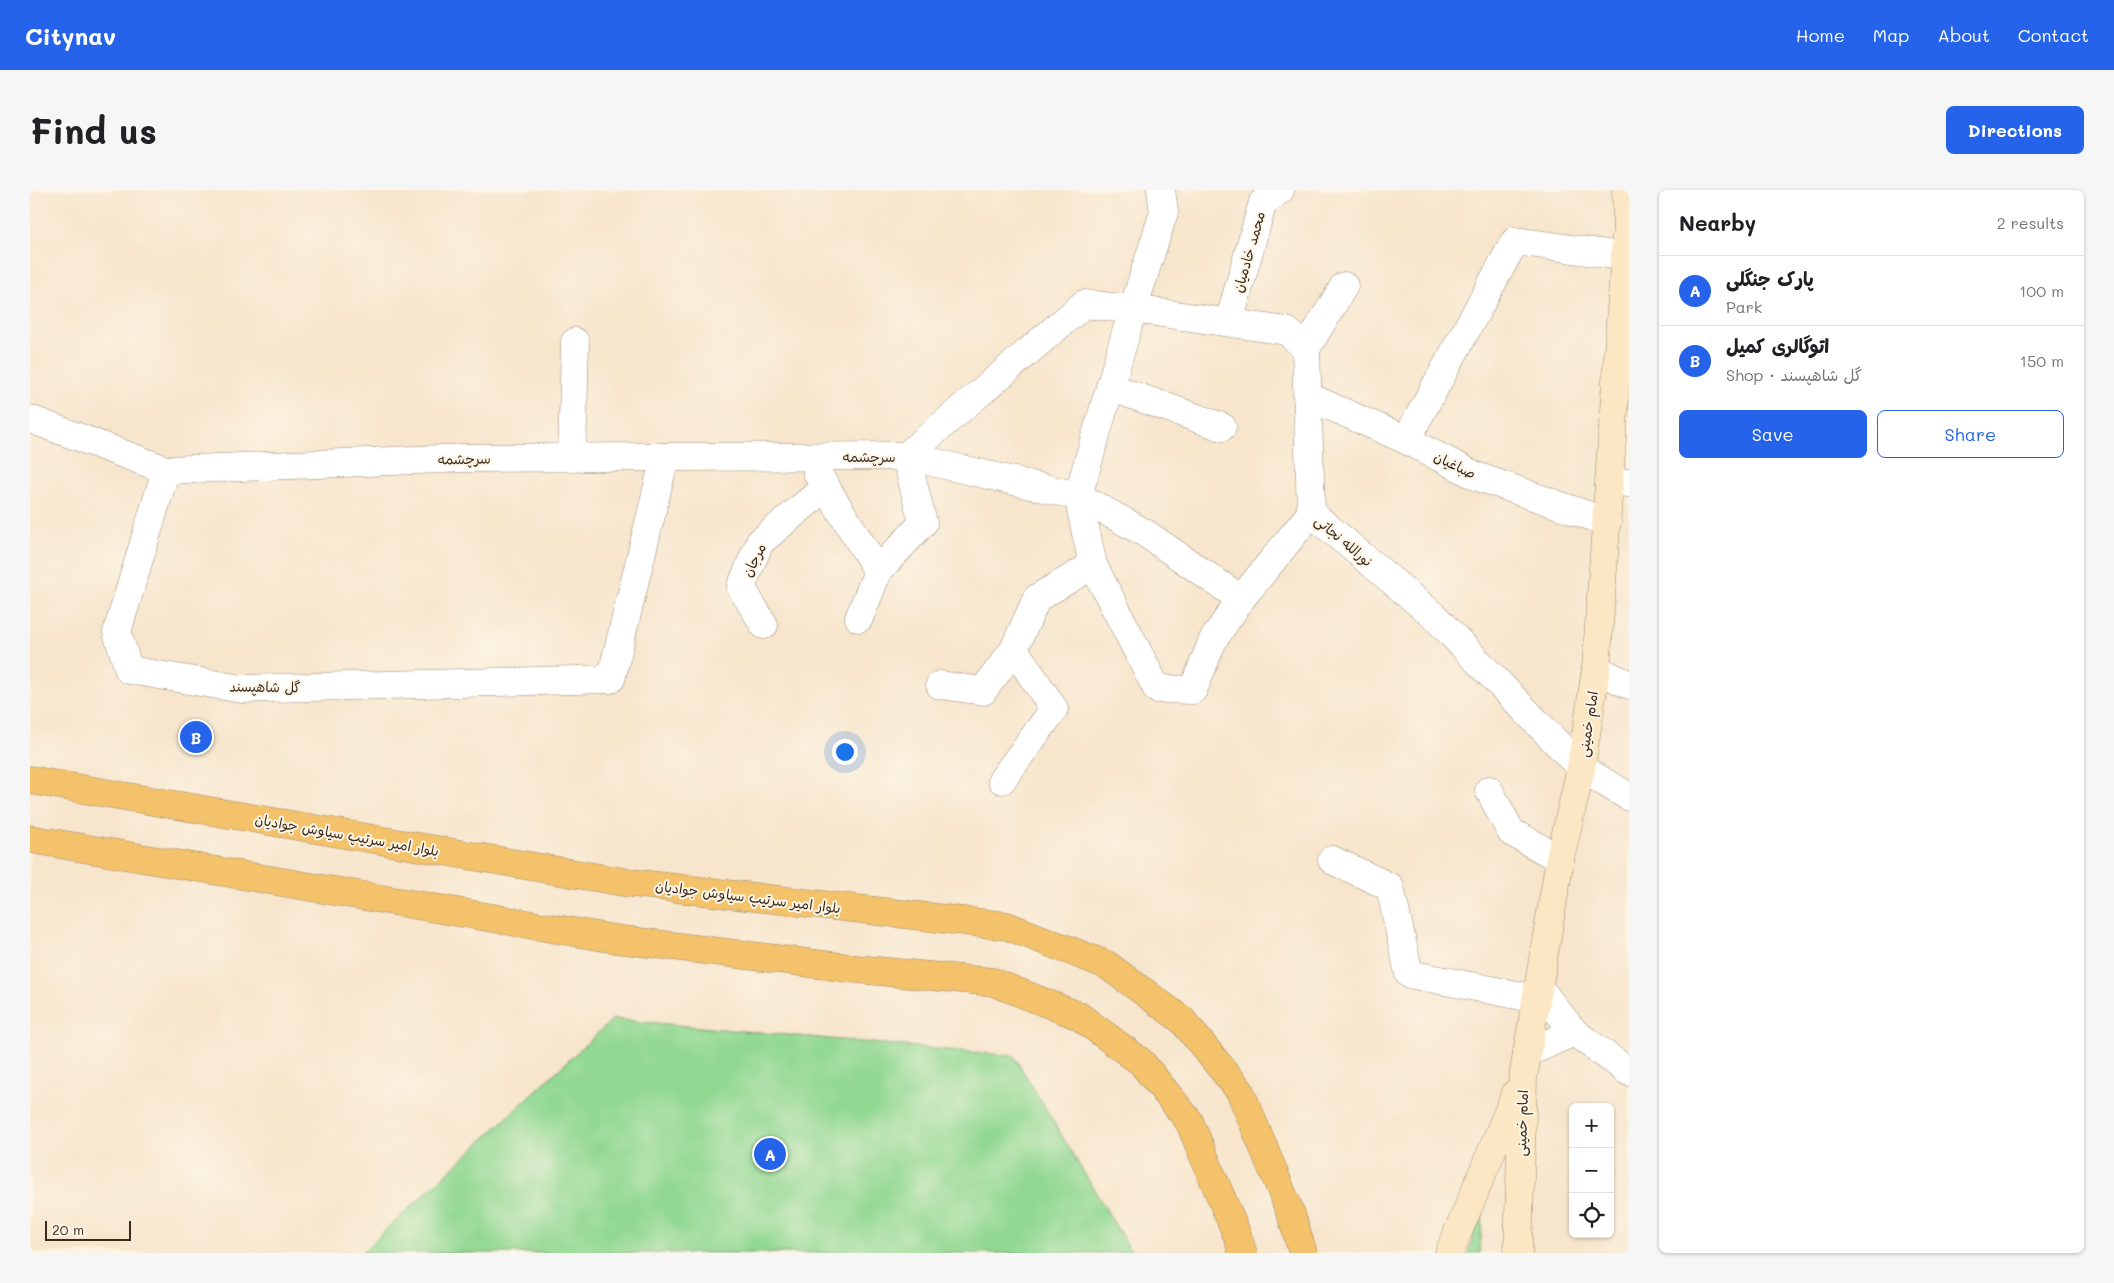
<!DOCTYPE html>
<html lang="en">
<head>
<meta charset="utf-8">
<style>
	body { margin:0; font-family:Mali,"Playpen Sans Arabic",sans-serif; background:#f6f6f6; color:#202124 }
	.controls { position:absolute; right:15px; bottom:15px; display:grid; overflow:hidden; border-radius:8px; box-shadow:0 1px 4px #0004 }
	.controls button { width:45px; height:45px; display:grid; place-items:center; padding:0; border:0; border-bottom:1px solid #e0e0e0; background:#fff; color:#202124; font:25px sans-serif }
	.scale { position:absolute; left:15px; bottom:12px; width:86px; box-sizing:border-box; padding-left:5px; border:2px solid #3b2a1e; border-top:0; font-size:14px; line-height:18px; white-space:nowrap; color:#3b2a1e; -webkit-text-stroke:4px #fcf5e5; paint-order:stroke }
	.you { position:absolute; left:814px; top:561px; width:18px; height:18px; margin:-12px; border:4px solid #fff; border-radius:50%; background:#1a73e8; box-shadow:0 0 0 8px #1a73e833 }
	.badge { display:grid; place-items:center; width:32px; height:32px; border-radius:50%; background:#2563eb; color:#fff; font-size:16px; font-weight:700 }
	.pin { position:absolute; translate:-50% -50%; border:2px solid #fff; box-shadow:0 1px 5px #0006 }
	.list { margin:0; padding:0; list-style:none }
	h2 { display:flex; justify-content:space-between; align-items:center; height:65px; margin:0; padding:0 20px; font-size:21px }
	h2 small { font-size:16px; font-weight:400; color:#757577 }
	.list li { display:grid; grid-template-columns:32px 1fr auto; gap:15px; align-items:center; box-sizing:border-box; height:70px; padding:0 20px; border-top:1px solid #e0e0e0 }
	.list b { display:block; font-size:19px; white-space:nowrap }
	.list p { margin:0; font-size:16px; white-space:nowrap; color:#757577 }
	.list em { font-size:16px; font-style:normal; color:#757577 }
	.actions { display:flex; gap:10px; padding:15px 20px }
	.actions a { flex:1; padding:11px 0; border:1px solid #2563eb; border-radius:8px; text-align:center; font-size:18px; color:#2563eb }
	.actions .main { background:#2563eb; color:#fff }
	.icon { flex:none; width:28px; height:28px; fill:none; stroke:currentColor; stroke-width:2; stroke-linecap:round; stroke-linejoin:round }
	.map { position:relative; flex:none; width:1599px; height:1063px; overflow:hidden; border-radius:8px }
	header { display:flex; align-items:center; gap:30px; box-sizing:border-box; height:70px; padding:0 25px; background:#2563eb; color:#fff }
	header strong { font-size:24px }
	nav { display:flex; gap:28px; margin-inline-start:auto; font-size:18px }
	.intro { display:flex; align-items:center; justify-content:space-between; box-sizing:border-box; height:120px; padding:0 30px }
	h1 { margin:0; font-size:35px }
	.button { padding:12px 22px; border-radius:8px; background:#2563eb; color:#fff; font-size:18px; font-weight:700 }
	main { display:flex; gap:30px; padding:0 30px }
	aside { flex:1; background:#fff; border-radius:8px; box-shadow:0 1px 4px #0004 }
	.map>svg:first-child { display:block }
</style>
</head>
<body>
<header>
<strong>Citynav</strong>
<nav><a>Home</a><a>Map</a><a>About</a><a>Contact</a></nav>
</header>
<div class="intro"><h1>Find us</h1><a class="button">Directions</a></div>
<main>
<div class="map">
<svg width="1599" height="1063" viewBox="0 0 1599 1063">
	<rect width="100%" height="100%" fill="#fcf5e5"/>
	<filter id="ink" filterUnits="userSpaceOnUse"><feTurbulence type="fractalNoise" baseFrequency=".02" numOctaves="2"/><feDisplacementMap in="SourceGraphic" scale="10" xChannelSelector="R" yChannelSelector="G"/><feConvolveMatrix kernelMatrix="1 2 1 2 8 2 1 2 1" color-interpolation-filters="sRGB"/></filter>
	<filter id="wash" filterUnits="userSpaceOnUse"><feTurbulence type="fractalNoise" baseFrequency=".0096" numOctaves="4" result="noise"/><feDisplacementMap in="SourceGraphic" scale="20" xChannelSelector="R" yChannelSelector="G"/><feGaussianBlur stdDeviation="1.12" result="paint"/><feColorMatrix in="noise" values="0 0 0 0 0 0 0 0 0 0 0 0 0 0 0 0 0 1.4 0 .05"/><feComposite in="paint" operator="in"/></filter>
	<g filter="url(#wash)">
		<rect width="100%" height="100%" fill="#f7e5cc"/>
		<g fill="#91d892" stroke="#668158">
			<path d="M583,829L984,866L1102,1063H331Z"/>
			<path d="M1453,1017L1450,1063H1438Z"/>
		</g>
	</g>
	<g filter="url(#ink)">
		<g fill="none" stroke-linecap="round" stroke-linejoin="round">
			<defs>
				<g id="street">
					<path d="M1131,0L1134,22L1103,119L1048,306L1063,375L1127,499L1163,500L1183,450L1211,409L1281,323"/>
					<path d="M1199,132L1233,12L1250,0"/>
					<path d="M1276,159L1314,96"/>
					<path d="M1080,197L1192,237"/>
					<path d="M1277,206L1376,250L1446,286L1577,332"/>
					<path d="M0,229L136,280L437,268L876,266L1048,306L1115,343L1211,409"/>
					<path d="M1376,250L1485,51L1599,67"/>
					<path d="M876,266L1054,114L1103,119L1257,141L1276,159L1281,323L1404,426L1551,578L1599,607"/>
					<path d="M542,268L545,152"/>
					<path d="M136,280L87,442L99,480L212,499L581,489L635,267"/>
					<path d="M787,283L848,381"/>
					<path d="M1580,291L1599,293"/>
					<path d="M829,428L848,381L893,333L876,266"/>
					<path d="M734,435L711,397L730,352L796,297"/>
					<path d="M1566,479L1599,495"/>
					<path d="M910,495L953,501L984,459L1007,408L1063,375"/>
					<path d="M972,590L1024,519L984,459"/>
					<path d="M1459,600L1481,642L1530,669"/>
					<path d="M1302,670L1360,697L1379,784L1507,809"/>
					<path d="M1509,798L1544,842L1599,882"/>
					<path d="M1497,863L1544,842"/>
				</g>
				<g id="secondary">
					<path d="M1419,1063L1486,903"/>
					<path d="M1488,1063L1493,888L1530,669L1551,578L1566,479L1597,34L1596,0"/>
				</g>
				<g id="primary">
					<path d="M0,590L593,692L977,736L1077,775L1152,830L1210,901L1261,1024L1273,1063"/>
					<path d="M0,649L585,749L827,779L963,792L1049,826L1111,872L1159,931L1207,1045L1213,1063"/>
				</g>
			</defs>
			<use href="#street" stroke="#998875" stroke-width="29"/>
			<use href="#secondary" stroke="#998875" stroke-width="29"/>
			<use href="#primary" stroke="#998875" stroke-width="29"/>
			<use href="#street" stroke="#fff" stroke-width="28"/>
			<use href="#secondary" stroke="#fbe7c3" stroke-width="28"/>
			<use href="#primary" stroke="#f4c26a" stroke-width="28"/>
		</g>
	</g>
	<g text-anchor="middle" stroke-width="4" stroke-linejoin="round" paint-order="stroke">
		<g font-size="14" fill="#3b2a1e" stroke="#fcf5e5">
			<text transform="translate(1219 62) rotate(-74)" y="5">محمد خادمیان</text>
			<text x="839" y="272">سرچشمه</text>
			<text transform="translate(434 269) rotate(-1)" y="5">سرچشمه</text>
			<text transform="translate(1425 275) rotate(26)" y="5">صباغیان</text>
			<text transform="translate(1314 351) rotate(40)" y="5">نورالله نجاتی</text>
			<text transform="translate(724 370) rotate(-63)" y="5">مرجان</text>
			<text transform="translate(235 497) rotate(1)" y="5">گل شاهپسند</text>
			<text transform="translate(1558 534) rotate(-81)" y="5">امام خمینی</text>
			<text transform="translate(317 645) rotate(10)" y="5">بلوار امیر سرتیپ سیاوش جوادیان</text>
			<text transform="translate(718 707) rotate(7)" y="5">بلوار امیر سرتیپ سیاوش جوادیان</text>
			<text transform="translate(1492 933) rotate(-88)" y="5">امام خمینی</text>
		</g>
	</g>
</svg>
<div class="controls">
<button>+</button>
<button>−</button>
<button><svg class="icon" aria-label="locate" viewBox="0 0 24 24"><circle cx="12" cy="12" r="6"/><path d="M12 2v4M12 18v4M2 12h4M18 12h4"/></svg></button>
</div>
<div class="scale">20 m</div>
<div class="you"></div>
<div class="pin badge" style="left:740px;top:964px">A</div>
<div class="pin badge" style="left:166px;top:547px">B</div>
</div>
<aside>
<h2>Nearby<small>2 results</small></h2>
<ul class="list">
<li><span class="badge">A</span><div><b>پارک جنگلی</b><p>Park</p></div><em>100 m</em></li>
<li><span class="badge">B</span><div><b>اتوگالری کمیل</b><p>Shop · گل شاهپسند</p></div><em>150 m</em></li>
</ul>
<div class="actions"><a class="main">Save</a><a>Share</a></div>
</aside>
</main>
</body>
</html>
